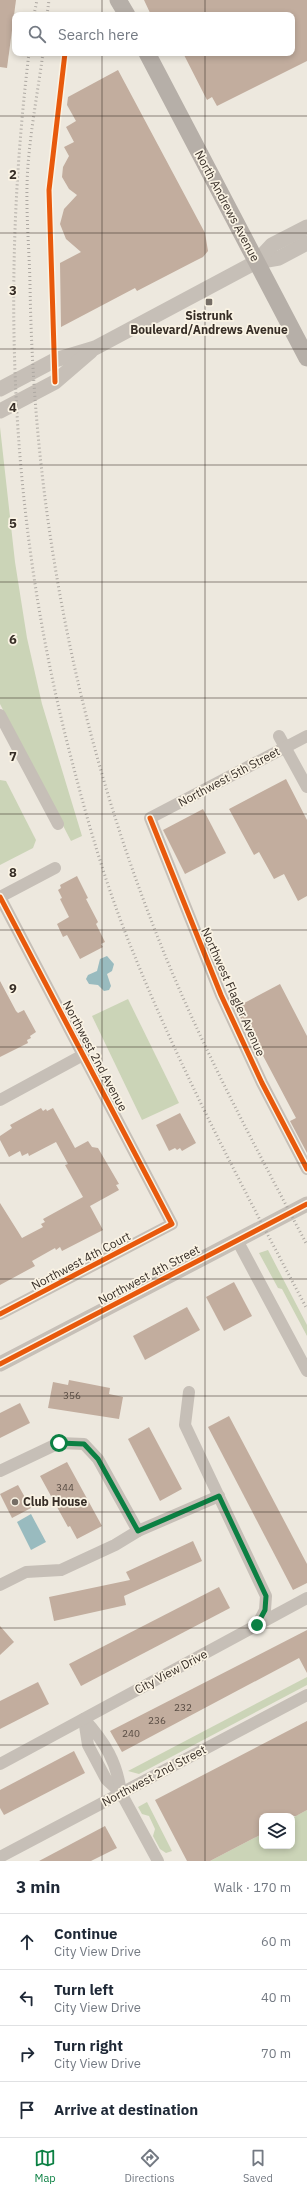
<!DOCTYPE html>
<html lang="en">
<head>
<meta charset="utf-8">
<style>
	body { margin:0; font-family:"IBM Plex Sans",sans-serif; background:#f2f2f3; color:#1f2937 }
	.controls { position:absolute; right:12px; bottom:12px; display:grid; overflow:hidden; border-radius:8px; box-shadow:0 2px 6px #0003 }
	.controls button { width:36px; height:36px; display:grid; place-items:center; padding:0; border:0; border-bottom:1px solid #e0e1e3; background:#fff; color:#1f2937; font:20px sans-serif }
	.stop { position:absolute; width:12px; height:12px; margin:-9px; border:3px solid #0b8043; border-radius:50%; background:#fff }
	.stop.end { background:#0b8043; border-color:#fff; box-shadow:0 1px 4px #0008 }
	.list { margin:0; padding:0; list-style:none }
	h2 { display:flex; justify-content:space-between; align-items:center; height:52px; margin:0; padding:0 16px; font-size:17px }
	h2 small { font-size:13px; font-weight:400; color:#747a83 }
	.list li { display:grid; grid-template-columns:26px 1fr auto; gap:12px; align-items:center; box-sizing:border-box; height:56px; padding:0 16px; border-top:1px solid #e0e1e3 }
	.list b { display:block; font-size:15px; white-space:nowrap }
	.list p { margin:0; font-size:13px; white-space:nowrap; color:#747a83 }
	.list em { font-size:13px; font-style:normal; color:#747a83 }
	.icon { flex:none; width:22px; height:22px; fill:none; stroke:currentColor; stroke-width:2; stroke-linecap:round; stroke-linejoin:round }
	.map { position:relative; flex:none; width:307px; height:1861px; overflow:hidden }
	.search { position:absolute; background:#fff; box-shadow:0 2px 6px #0003; left:12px; right:12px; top:12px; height:44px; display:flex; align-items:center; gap:10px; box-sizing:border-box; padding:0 14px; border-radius:8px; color:#747a83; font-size:15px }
	.sheet { height:276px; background:#fff }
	nav { display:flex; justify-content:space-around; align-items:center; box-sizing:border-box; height:56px; border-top:1px solid #e0e1e3; background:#fff; font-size:11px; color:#747a83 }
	nav a { display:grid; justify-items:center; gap:2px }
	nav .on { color:#0b8043 }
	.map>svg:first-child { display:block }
</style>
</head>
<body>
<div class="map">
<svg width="307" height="1861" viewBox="0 0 307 1861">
	<rect width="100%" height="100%" fill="#ede8de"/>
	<g fill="#cbd4b7">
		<path d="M0,427L15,562L27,638L42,704L82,836L71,841L0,704Z"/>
		<path d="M0,780L6,781L36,840L33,848L0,865Z"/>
		<path d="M128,999L179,1103L142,1120L92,1016Z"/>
		<path d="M268,1250L307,1325V1336L282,1289L278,1288L259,1253Z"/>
		<path d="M307,1677V1685L139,1774L128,1771Z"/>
		<path d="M147,1802L172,1851L166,1853L160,1849L153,1836L155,1829L149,1816L142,1814L138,1807Z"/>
		<path d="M307,1810V1861H210L262,1834V1846H292V1818Z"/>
	</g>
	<g fill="#99bbbf">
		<path d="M107,956L114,964L112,971L107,974L111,986L109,990L104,991L98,985L89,984L86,979L88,975L97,971L100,959Z"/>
		<path d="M31,1514L46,1542L31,1550L17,1522Z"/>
	</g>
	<g fill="#c2ad9e">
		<path d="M0,0H16L7,68L0,67Z"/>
		<path d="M144,0H307V61L217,106L212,97L207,100L183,53H292V15H151Z"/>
		<path d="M118,70L205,233L208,251L203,257L195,261L137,291L135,288L61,327L60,263L81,252L66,239L60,224L64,209L77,195L69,189L62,177L63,167L69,156L64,147L74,142L66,127L76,121L67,105L68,97Z"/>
		<path d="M286,779L307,820V896L298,901L284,874L274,879L259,852L254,855L229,809Z"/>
		<path d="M203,809L226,853L185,874L163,830Z"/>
		<path d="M77,876L88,898L86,899L98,922L96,924L105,942L101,944L103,947L80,959L67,935L63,937L57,924L69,917L60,899L62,898L58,890L61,888L60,885Z"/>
		<path d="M0,981L16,1011L18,1013L24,1010L36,1032L30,1036L31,1038L27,1040L28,1043L0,1057Z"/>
		<path d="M280,984L307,1036V1153L290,1121L296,1118L243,1018L241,1019L235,1008Z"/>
		<path d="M41,1108L43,1111L46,1109L47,1111L53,1108L75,1148L88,1141L92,1147L98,1148L119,1184L116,1185L119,1190L90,1206L103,1230L62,1251L60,1247L56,1250L55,1248L32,1261L35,1266L0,1285V1203L22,1238L43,1227L41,1224L45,1222L43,1219L83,1197L65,1165L68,1164L56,1142L29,1156L28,1153L22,1156L20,1151L9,1157L0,1140V1136L12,1128L10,1125Z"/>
		<path d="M180,1113L196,1143L182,1151L180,1148L177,1150L175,1148L169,1151L156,1125Z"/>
		<path d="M234,1282L252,1316L224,1331L206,1297Z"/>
		<path d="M187,1307L200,1330L145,1360L133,1336Z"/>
		<path d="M69,1380L110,1388L109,1394L123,1397L119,1419L48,1408L53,1382L68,1385Z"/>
		<path d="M20,1403L30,1423L0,1438V1413Z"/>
		<path d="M229,1416L307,1564V1583L293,1590L208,1427Z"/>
		<path d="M149,1427L182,1489L160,1501L128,1439Z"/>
		<path d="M67,1462L102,1526L77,1539L70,1526L68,1527L40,1476Z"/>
		<path d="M18,1485L31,1508L12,1518L0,1494Z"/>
		<path d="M193,1541L202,1561L124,1596L126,1605L54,1621L49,1597L130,1580L126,1572Z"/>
		<path d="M219,1587L230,1608L81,1686L69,1664Z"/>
		<path d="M0,1626L14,1642L0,1655Z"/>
		<path d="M307,1630V1673L299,1658L122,1752L110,1731Z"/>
		<path d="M38,1682L49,1704L0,1729V1701Z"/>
		<path d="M307,1721V1810L296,1816H262V1834L210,1861H187L155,1800Z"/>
		<path d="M74,1751L85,1773L4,1815L0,1808V1790Z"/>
		<path d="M105,1826L117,1848L91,1861H39Z"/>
	</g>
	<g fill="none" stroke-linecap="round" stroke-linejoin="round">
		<g stroke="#c6bfb7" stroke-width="12">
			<path d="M0,715L58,824"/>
			<path d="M279,736L307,787"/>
			<path d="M307,736L150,818L221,995L262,1083L307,1169"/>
			<path d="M0,897L55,868"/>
			<path d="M0,1100L83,1055"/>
			<path d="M237,1240L307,1371"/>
			<path d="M0,1314L172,1224L0,897"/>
			<path d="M189,1392L185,1425L266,1596L265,1610L257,1625"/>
			<path d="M0,1471L59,1443L84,1444L98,1459L138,1531L115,1545L61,1570L26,1572L0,1585"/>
			<path d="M138,1531L219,1496"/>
			<path d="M84,1719L88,1745L106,1779L121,1793L158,1861"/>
			<path d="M84,1719C105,1742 117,1762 121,1793"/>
			<path d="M0,1764L307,1598"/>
			<path d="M0,1857L307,1695"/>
		</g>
		<g stroke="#c6bfb7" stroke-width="15">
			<path d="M256,262L279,258L307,243"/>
			<path d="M0,389L55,360L95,348L256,262L272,245L307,227"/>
			<path d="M0,411L55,382L91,351"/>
			<path d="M0,1364L307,1204"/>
		</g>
		<g stroke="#b6afa8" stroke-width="17">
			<path d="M118,0L127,15"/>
			<path d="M147,53L307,358"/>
		</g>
		<g stroke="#ada8a2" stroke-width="3" stroke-dasharray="1 3" stroke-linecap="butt">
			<path d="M34,15L37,0"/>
			<path d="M47,15L49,0"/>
			<path d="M29,53C0,292 11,533 73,765C89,827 107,888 131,947C181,1072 244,1190 307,1309"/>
			<path d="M43,53C38,90 31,127 28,165C25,204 29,244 30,283C33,505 74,724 155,930C197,1039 253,1142 307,1245"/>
		</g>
		<defs>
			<g id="cycleway">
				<path d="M55,382L49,190L65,53"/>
				<path d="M150,818L221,995L262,1083L307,1169"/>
				<path d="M0,1314L172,1224L0,897"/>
				<path d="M0,1364L307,1204"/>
			</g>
		</defs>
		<use href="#cycleway" stroke="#faf3e4" stroke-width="8"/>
		<use href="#cycleway" stroke="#e8590c" stroke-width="5"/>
	</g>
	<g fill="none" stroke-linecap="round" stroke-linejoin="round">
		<path stroke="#0b8043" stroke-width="5" d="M59,1443L84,1444L98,1459L138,1531L219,1496L266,1596L265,1610L257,1625"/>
	</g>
	<path fill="none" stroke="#362d26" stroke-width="1" stroke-opacity="0.55" d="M102,0V15M205,0V15M102,53V1861M205,53V1861M0,116H307M0,233H307M0,349H307M0,465H307M0,582H307M0,698H307M0,814H307M0,930H307M0,1047H307M0,1163H307M0,1279H307M0,1396H307M0,1512H307M0,1628H307M0,1745H307"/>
	<g fill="#766e66" stroke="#faf3e4" stroke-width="1.5">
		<rect x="205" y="298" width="8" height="8" rx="2"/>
		<circle cx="15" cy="1502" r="4"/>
	</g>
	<g text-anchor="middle" stroke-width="3.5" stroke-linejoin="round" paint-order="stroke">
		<g font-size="10" fill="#594d44">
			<text x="72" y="1399">356</text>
			<text x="65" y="1491">344</text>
			<text x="183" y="1711">232</text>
			<text x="157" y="1724">236</text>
			<text x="131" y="1737">240</text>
		</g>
		<g font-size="12" fill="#362d26" stroke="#faf3e4">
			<text transform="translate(227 206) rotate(62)" y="4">North Andrews Avenue</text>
			<text transform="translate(229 777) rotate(-28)" y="4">Northwest 5th Street</text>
			<text transform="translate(233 992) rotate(66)" y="4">Northwest Flagler Avenue</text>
			<text transform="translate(95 1056) rotate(62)" y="4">Northwest 2nd Avenue</text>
			<text transform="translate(81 1261) rotate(-28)" y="4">Northwest 4th Court</text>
			<text transform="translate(149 1275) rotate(-28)" y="4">Northwest 4th Street</text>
			<text transform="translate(171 1672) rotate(-28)" y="4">City View Drive</text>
			<text transform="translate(154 1776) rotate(-28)" y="4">Northwest 2nd Street</text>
		</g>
		<g font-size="12" font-weight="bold" fill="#362d26" stroke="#faf3e4">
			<text x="209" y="320">Sistrunk<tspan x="209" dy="14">Boulevard/Andrews Avenue</tspan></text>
			<text x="23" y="1506" text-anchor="start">Club House</text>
		</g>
	</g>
	<g font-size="13" text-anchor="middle" font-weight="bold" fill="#362d26" stroke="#faf3e4" stroke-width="3.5" stroke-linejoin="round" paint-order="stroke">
		<text x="13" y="179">2</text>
		<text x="13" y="295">3</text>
		<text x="13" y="412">4</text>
		<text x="13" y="528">5</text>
		<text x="13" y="644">6</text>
		<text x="13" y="761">7</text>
		<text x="13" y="877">8</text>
		<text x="13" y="993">9</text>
	</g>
</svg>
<div class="controls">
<button><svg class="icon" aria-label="layers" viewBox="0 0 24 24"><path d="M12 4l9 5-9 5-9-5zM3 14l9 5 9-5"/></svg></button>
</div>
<div class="stop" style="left:59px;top:1443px"></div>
<div class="stop end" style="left:257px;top:1625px"></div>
<div class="search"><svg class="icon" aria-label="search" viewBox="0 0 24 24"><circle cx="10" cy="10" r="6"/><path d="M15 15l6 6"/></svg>Search here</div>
</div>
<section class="sheet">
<h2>3 min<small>Walk · 170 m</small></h2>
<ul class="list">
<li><svg class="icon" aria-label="ahead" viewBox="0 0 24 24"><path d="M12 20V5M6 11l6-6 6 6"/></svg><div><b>Continue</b><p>City View Drive</p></div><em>60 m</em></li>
<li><svg class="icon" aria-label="left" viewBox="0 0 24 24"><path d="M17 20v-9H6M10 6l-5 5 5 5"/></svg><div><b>Turn left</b><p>City View Drive</p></div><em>40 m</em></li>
<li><svg class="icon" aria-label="right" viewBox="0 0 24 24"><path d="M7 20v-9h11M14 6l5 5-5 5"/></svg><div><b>Turn right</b><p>City View Drive</p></div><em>70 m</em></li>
<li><svg class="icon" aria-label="arrive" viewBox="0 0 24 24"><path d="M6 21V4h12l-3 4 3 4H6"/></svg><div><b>Arrive at destination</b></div></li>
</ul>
</section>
<nav>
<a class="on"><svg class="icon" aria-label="map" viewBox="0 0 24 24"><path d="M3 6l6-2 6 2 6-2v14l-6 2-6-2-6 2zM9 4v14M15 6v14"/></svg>Map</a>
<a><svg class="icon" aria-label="directions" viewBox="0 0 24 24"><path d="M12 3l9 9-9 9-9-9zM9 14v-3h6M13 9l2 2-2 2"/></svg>Directions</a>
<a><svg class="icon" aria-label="saved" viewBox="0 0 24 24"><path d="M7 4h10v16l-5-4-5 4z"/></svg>Saved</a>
</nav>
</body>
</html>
